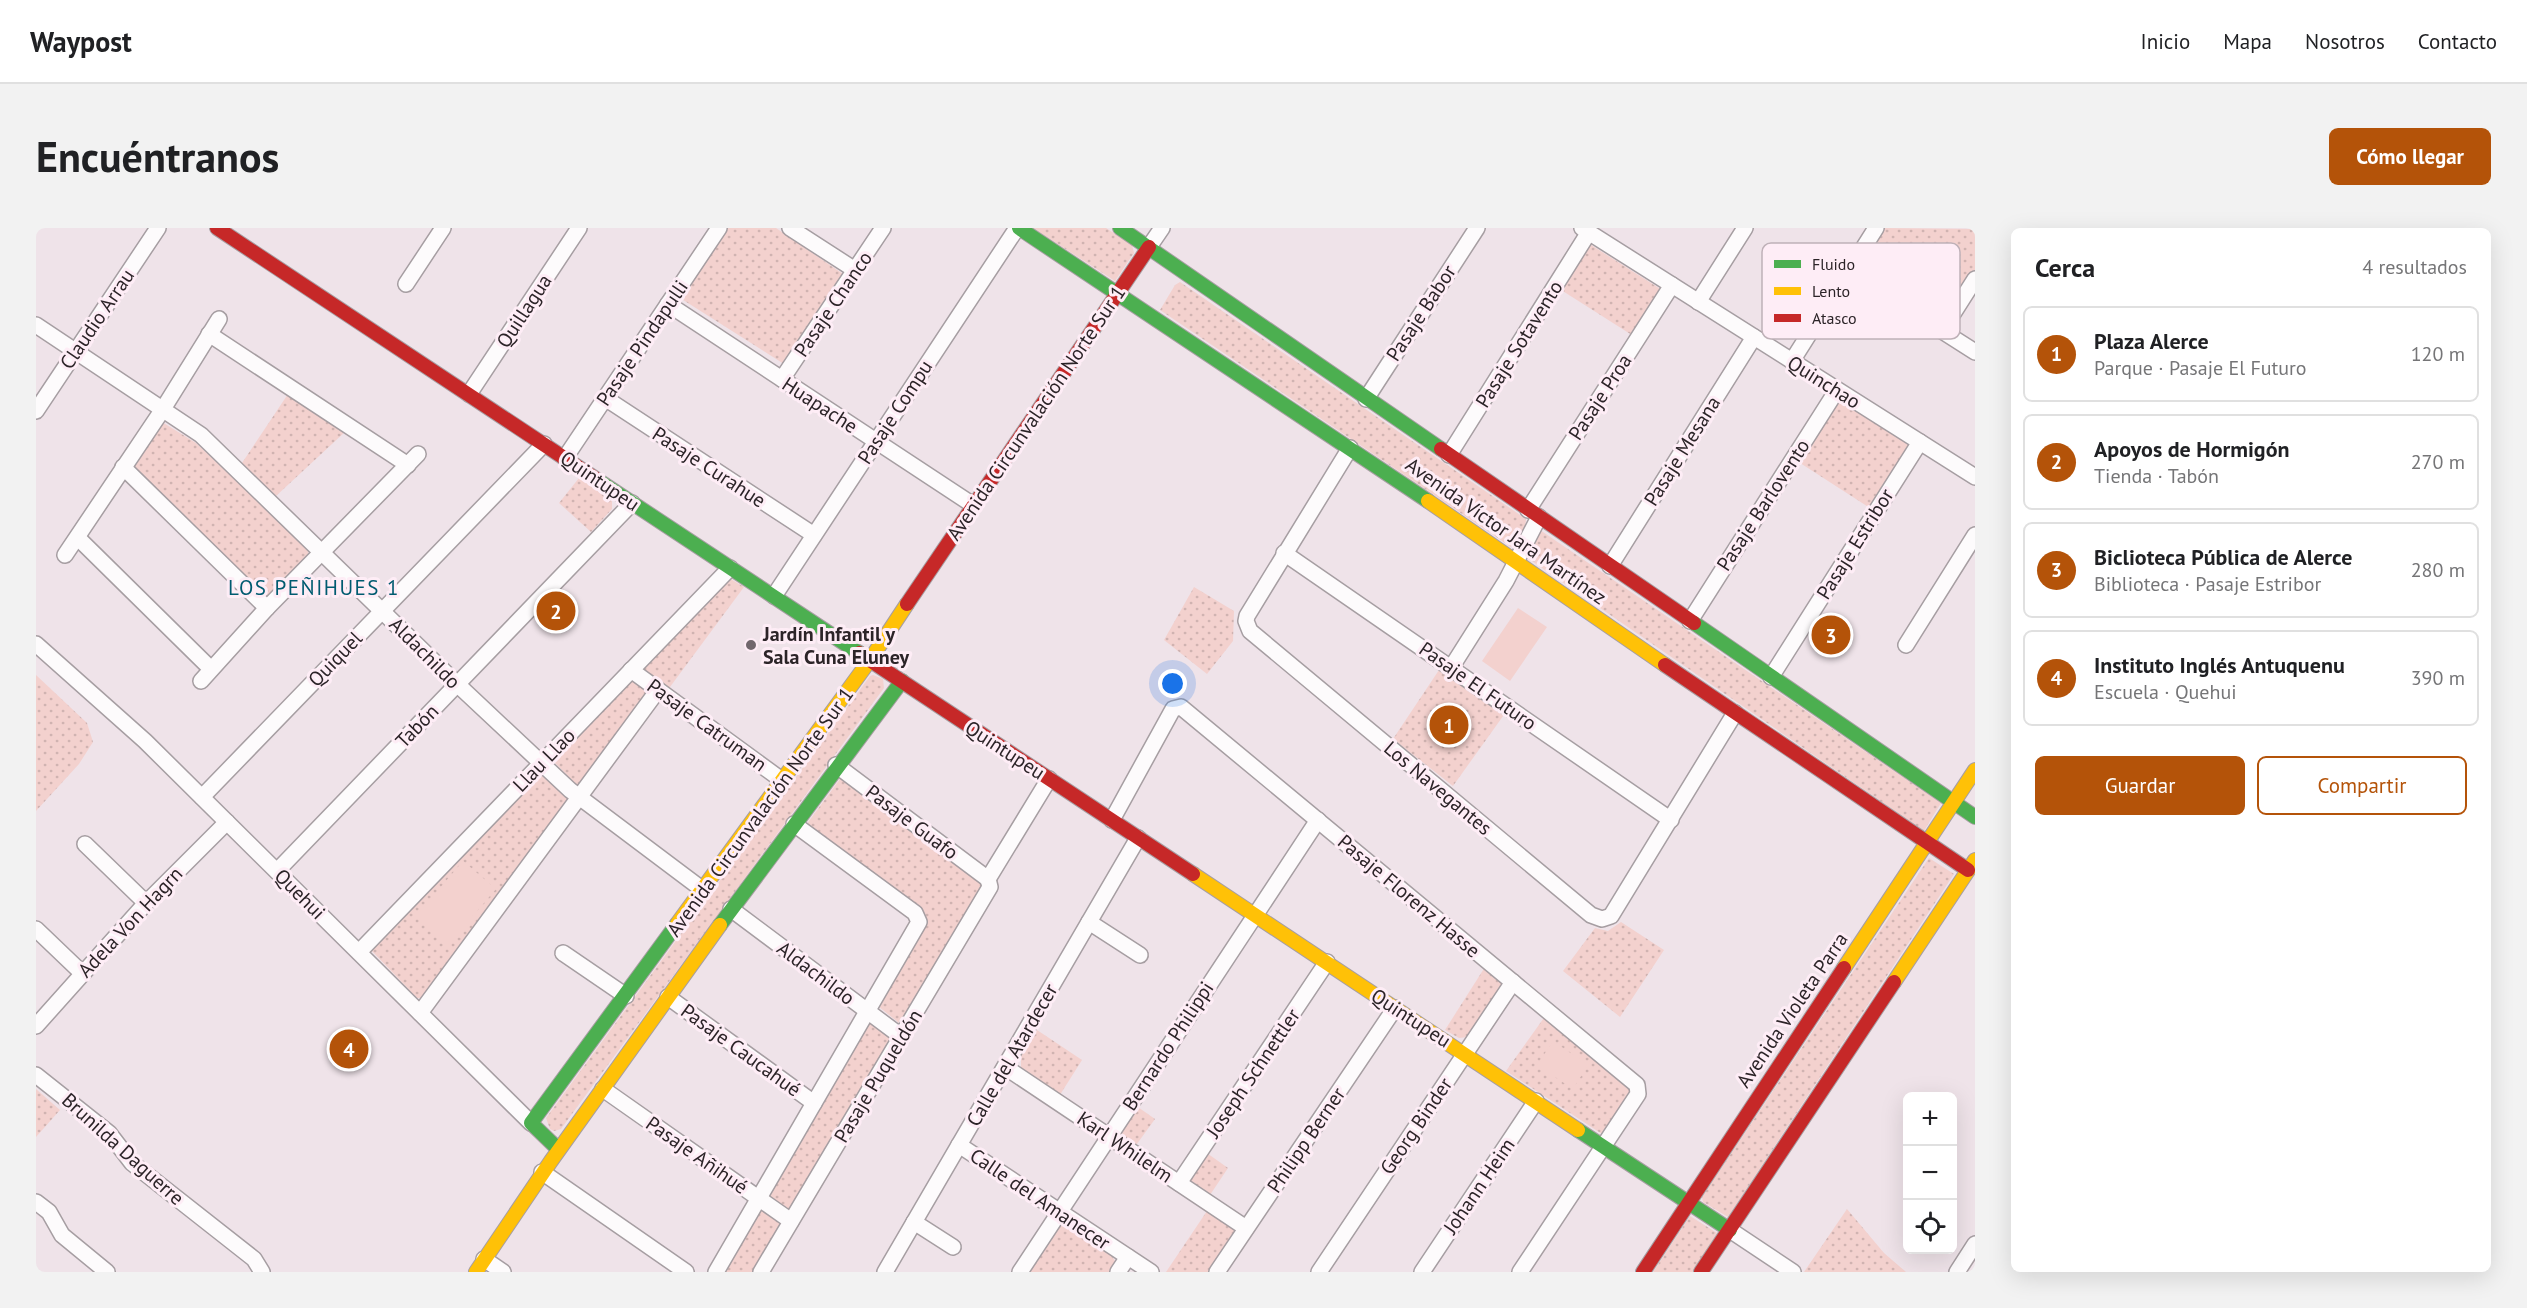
<!DOCTYPE html>
<html lang="es">
<head>
<meta charset="utf-8">
<style>
	body { margin:0; font-family:"PT Sans",sans-serif; background:#f2f2f2; color:#202124 }
	.controls { position:absolute; right:18px; bottom:18px; display:grid; overflow:hidden; border-radius:9px; box-shadow:0 6px 24px #0002 }
	.controls button { width:54px; height:54px; display:grid; place-items:center; padding:0; border:0; border-bottom:2px solid #e0e0e0; background:#fff; color:#202124; font:30px sans-serif }
	.you { position:absolute; left:1137px; top:456px; width:21px; height:21px; margin:-15px; border:4px solid #fff; border-radius:50%; background:#1a73e8; box-shadow:0 0 0 9px #1a73e833 }
	.badge { display:grid; place-items:center; width:39px; height:39px; border-radius:50%; background:#b45309; color:#fff; font-size:20px; font-weight:700 }
	.pin { position:absolute; translate:-50% -50%; border:3px solid #fff; box-shadow:0 2px 6px #0006 }
	.list { margin:0; padding:0; list-style:none }
	h2 { display:flex; justify-content:space-between; align-items:center; height:78px; margin:0; padding:0 24px; font-size:26px }
	h2 small { font-size:20px; font-weight:400; color:#757577 }
	.list li { display:grid; grid-template-columns:39px 1fr auto; gap:18px; align-items:center; box-sizing:border-box; height:96px; margin:0 12px 12px; padding:0 12px; border:2px solid #e0e0e0; border-radius:9px }
	.list b { display:block; font-size:22px; white-space:nowrap }
	.list p { margin:0; font-size:20px; white-space:nowrap; color:#757577 }
	.list em { font-size:20px; font-style:normal; color:#757577 }
	.actions { display:flex; gap:12px; padding:18px 24px }
	.actions a { flex:1; padding:14px 0; border:2px solid #b45309; border-radius:9px; text-align:center; font-size:21px; color:#b45309 }
	.actions .main { background:#b45309; color:#fff }
	.icon { flex:none; width:33px; height:33px; fill:none; stroke:currentColor; stroke-width:2; stroke-linecap:round; stroke-linejoin:round }
	.map { position:relative; flex:none; width:1939px; height:1044px; overflow:hidden; border-radius:9px }
	header { display:flex; align-items:center; gap:36px; box-sizing:border-box; height:84px; padding:0 30px; background:#fff; border-bottom:2px solid #e0e0e0 }
	header strong { font-size:28px }
	nav { display:flex; gap:33px; margin-inline-start:auto; font-size:21px }
	.intro { display:flex; align-items:center; justify-content:space-between; box-sizing:border-box; height:144px; padding:0 36px }
	h1 { margin:0; font-size:42px }
	.button { padding:15px 27px; border-radius:9px; background:#b45309; color:#fff; font-size:21px; font-weight:700 }
	main { display:flex; gap:36px; padding:0 36px }
	aside { flex:1; background:#fff; border-radius:9px; box-shadow:0 6px 24px #0002 }
	.map>svg:first-child { display:block }
</style>
</head>
<body>
<header>
<strong>Waypost</strong>
<nav><a>Inicio</a><a>Mapa</a><a>Nosotros</a><a>Contacto</a></nav>
</header>
<div class="intro"><h1>Encuéntranos</h1><a class="button">Cómo llegar</a></div>
<main>
<div class="map">
<svg width="1939" height="1044" viewBox="0 0 1939 1044">
	<defs>
		<pattern id="grass-dots" width="8" height="8" patternUnits="userSpaceOnUse" patternTransform="scale(1.5)"><rect width="8" height="8" fill="#f3d1ce"/><path d="M2 2h.1M6 6h.1" fill="none" stroke="#d0b3b1" stroke-width="1.8" stroke-linecap="round"/></pattern>
	</defs>
	<rect width="100%" height="100%" fill="#efe3e9"/>
	<g fill="url(#grass-dots)">
		<path d="M690,0H740L807,46L748,136L644,70Z"/>
		<path d="M997,0H1070L1096,17L1098,25L1079,53Z"/>
		<path d="M1847,0L1939,1V43L1909,91L1904,94L1823,43V38Z"/>
		<path d="M1552,15L1626,62L1599,109L1522,60Z"/>
		<path d="M1144,54L1490,291C1490,301 1482,313 1475,319L1124,82L1139,57Z"/>
		<path d="M252,166L310,203L240,268L206,235Z"/>
		<path d="M1802,173H1805L1872,216L1874,220L1837,282L1761,233Z"/>
		<path d="M126,194L160,215L271,320L273,328L232,369H229L99,243L98,234Z"/>
		<path d="M543,250L576,273V281L555,304L523,275Z"/>
		<path d="M1504,302L1905,575L1888,603L1490,329Z"/>
		<path d="M693,350L708,359L631,463L606,442Z"/>
		<path d="M1158,359L1198,383L1197,413L1171,446L1128,412Z"/>
		<path d="M1405,439L1470,484L1417,558L1357,511Z"/>
		<path d="M0,447L51,495L57,514L43,536L0,583Z"/>
		<path d="M837,447L847,451L848,460L525,901L518,903L514,901L510,890L834,448Z"/>
		<path d="M591,449L615,463L543,557H541L516,532Z"/>
		<path d="M505,546L533,572L388,770H381L335,722Z"/>
		<path d="M804,551H808L949,656L866,795H863L842,778L886,701L770,597Z"/>
		<path d="M1893,630L1918,646L1692,989L1667,974L1666,969Z"/>
		<path d="M1585,694L1628,722L1584,789L1527,743L1559,700L1572,703Z"/>
		<path d="M1449,739L1466,753L1467,758L1432,809L1423,810L1409,802Z"/>
		<path d="M1510,787L1598,863L1569,908L1470,843Z"/>
		<path d="M833,794L852,808L855,813L752,986L728,966Z"/>
		<path d="M1001,802L1046,832L1022,870L985,845V828Z"/>
		<path d="M0,861L24,882L0,909Z"/>
		<path d="M1099,877L1119,891L1098,920L1084,910L1082,902Z"/>
		<path d="M1168,923L1192,940L1172,970L1154,958L1152,947Z"/>
		<path d="M724,980L746,996L722,1044H683Z"/>
		<path d="M1173,980L1197,996L1201,1003L1176,1044H1130Z"/>
		<path d="M1811,981L1848,1025L1870,1044H1768Z"/>
		<path d="M1654,988L1681,1005L1658,1044H1617Z"/>
		<path d="M1024,995L1076,1028L1080,1035L1076,1044H993Z"/>
	</g>
	<g fill="#f3d1ce">
		<path d="M1482,380L1511,399L1474,453L1446,433Z"/>
		<path d="M427,633L460,661L412,717L379,689Z"/>
		<path d="M1517,813L1552,837L1537,861L1501,837Z"/>
	</g>
	<g fill="none" stroke-linecap="round" stroke-linejoin="round">
		<defs>
			<g id="street">
				<path d="M754,0L819,42"/>
				<path d="M1546,0L1939,249"/>
				<path d="M1113,19L1126,0"/>
				<path d="M1812,43L1939,124"/>
				<path d="M370,56L407,0"/>
				<path d="M1662,74L1709,0"/>
				<path d="M632,76L937,277"/>
				<path d="M0,97L165,207L421,456L534,562L667,662"/>
				<path d="M1906,103L1939,51"/>
				<path d="M173,106L372,237"/>
				<path d="M1756,133L1840,0"/>
				<path d="M746,151L847,0"/>
				<path d="M433,166L543,0"/>
				<path d="M569,170L778,307"/>
				<path d="M1330,171L1441,0"/>
				<path d="M0,183L122,0"/>
				<path d="M1314,220L1211,388L1210,393L1214,403L1555,687L1566,691L1575,688L1699,485"/>
				<path d="M1413,227L1553,4"/>
				<path d="M529,230L683,0"/>
				<path d="M87,239L231,380"/>
				<path d="M1492,282L1636,57"/>
				<path d="M42,310L175,441"/>
				<path d="M1248,325L1635,592"/>
				<path d="M29,327L127,181L183,91"/>
				<path d="M1574,338L1718,109"/>
				<path d="M738,368L981,0"/>
				<path d="M1654,393L1801,162"/>
				<path d="M0,416L109,513L495,895"/>
				<path d="M1870,417L1939,307"/>
				<path d="M1415,440L1470,353L1503,289"/>
				<path d="M595,442L747,553"/>
				<path d="M1735,449L1884,214"/>
				<path d="M165,453L231,380L382,226"/>
				<path d="M800,537L952,651"/>
				<path d="M166,569L508,216"/>
				<path d="M1076,592L1137,481L1145,479L1601,857L1602,866L1484,1044"/>
				<path d="M49,616L110,675"/>
				<path d="M241,643L596,275"/>
				<path d="M952,651L1013,551"/>
				<path d="M695,681L866,809"/>
				<path d="M1053,694L1104,727"/>
				<path d="M0,701L46,745"/>
				<path d="M323,724L694,340"/>
				<path d="M527,725L590,768"/>
				<path d="M632,769L778,875"/>
				<path d="M384,785L622,462"/>
				<path d="M0,798L110,675L191,594"/>
				<path d="M969,839L1210,1000"/>
				<path d="M0,847L73,905L96,935L218,1031L226,1044"/>
				<path d="M567,861L755,993"/>
				<path d="M923,917L1115,1044"/>
				<path d="M506,944L650,1044"/>
				<path d="M1143,955L1291,734"/>
				<path d="M0,974L13,984L26,1007L71,1044"/>
				<path d="M878,994L917,1019"/>
				<path d="M1694,1002L1757,1044"/>
				<path d="M448,1031L467,1044"/>
				<path d="M680,1044L883,694L879,685L758,596"/>
				<path d="M725,1044L954,659L952,651"/>
				<path d="M849,1044L1102,610"/>
				<path d="M984,1044L1282,592"/>
				<path d="M1082,1044L1092,1029"/>
				<path d="M1181,1044L1359,780"/>
				<path d="M1283,1044L1477,754"/>
				<path d="M1386,1044L1500,873"/>
				<path d="M1921,1044L1939,1016"/>
			</g>
			<g id="fast">
				<path d="M983,0L1392,273"/>
				<path d="M1084,0L1405,221"/>
				<path d="M563,253L823,425"/>
				<path d="M1658,395L1939,589"/>
				<path d="M684,697L866,453"/>
				<path d="M1542,902L1694,1002"/>
				<path d="M522,921L495,895L641,696"/>
			</g>
			<g id="slow">
				<path d="M1392,273L1629,437"/>
				<path d="M1157,646L1542,902"/>
				<path d="M641,696L834,432L871,376"/>
				<path d="M1808,740L1939,542"/>
				<path d="M1858,754L1939,632"/>
				<path d="M440,1044L515,933L684,697"/>
			</g>
			<g id="jam">
				<path d="M181,0L563,253"/>
				<path d="M1405,221L1658,395"/>
				<path d="M871,376L1113,19"/>
				<path d="M823,425L1157,646"/>
				<path d="M1629,437L1932,642"/>
				<path d="M1607,1044L1808,740"/>
				<path d="M1665,1044L1858,754"/>
			</g>
		</defs>
		<use href="#street" stroke="#a69ea2" stroke-width="18"/>
		<use href="#fast" stroke="#a69ea2" stroke-width="16"/>
		<use href="#slow" stroke="#a69ea2" stroke-width="16"/>
		<use href="#jam" stroke="#a69ea2" stroke-width="16"/>
		<use href="#street" stroke="#fdfbfc" stroke-width="15"/>
		<use href="#fast" stroke="#4caf50" stroke-width="14"/>
		<use href="#slow" stroke="#ffc107" stroke-width="14"/>
		<use href="#jam" stroke="#c62828" stroke-width="14"/>
	</g>
	<circle fill="#70676c" stroke="#feedf6" stroke-width="2" cx="715" cy="417" r="6"/>
	<g text-anchor="middle" stroke-width="6" stroke-linejoin="round" paint-order="stroke">
		<g font-size="20" fill="#2c2428" stroke="#feedf6">
			<text transform="translate(797 76) rotate(-56)" y="7">Pasaje Chanco</text>
			<text transform="translate(488 83) rotate(-57)" y="7">Quillagua</text>
			<text transform="translate(1385 85) rotate(-57)" y="7">Pasaje Babor</text>
			<text transform="translate(61 91) rotate(-56)" y="7">Claudio Arrau</text>
			<text transform="translate(606 115) rotate(-56)" y="7">Pasaje Pindapulli</text>
			<text transform="translate(1483 116) rotate(-58)" y="7">Pasaje Sotavento</text>
			<text transform="translate(1788 154) rotate(32)" y="7">Quinchao</text>
			<text transform="translate(1564 169) rotate(-57)" y="7">Pasaje Proa</text>
			<text transform="translate(784 177) rotate(33)" y="7">Huapache</text>
			<text transform="translate(859 184) rotate(-57)" y="7">Pasaje Compu</text>
			<text transform="translate(1000 185) rotate(-56)" y="7">Avenida Circunvalación Norte Sur 1</text>
			<text transform="translate(1646 223) rotate(-58)" y="7">Pasaje Mesana</text>
			<text transform="translate(673 239) rotate(33)" y="7">Pasaje Curahue</text>
			<text transform="translate(564 253) rotate(34)" y="7">Quintupeu</text>
			<text transform="translate(1727 277) rotate(-57)" y="7">Pasaje Barlovento</text>
			<text transform="translate(1470 303) rotate(35)" y="7">Avenida Víctor Jara Martínez</text>
			<text transform="translate(1819 316) rotate(-58)" y="7">Pasaje Estribor</text>
			<text transform="translate(389 425) rotate(45)" y="7">Aldachildo</text>
			<text transform="translate(299 431) rotate(-46)" y="7">Quiquel</text>
			<text transform="translate(1442 458) rotate(35)" y="7">Pasaje El Futuro</text>
			<text transform="translate(671 497) rotate(36)" y="7">Pasaje Catruman</text>
			<text transform="translate(381 498) rotate(-46)" y="7">Tabón</text>
			<text transform="translate(969 522) rotate(33)" y="7">Quintupeu</text>
			<text transform="translate(508 532) rotate(-46)" y="7">Llau Llao</text>
			<text transform="translate(1402 560) rotate(40)" y="7">Los Navegantes</text>
			<text transform="translate(724 584) rotate(-54)" y="7">Avenida Circunvalación Norte Sur 1</text>
			<text transform="translate(876 594) rotate(37)" y="7">Pasaje Guafo</text>
			<text transform="translate(264 666) rotate(45)" y="7">Quehui</text>
			<text transform="translate(1373 668) rotate(40)" y="7">Pasaje Florenz Hasse</text>
			<text transform="translate(94 694) rotate(-47)" y="7">Adela Von Hagrn</text>
			<text transform="translate(780 745) rotate(37)" y="7">Aldachildo</text>
			<text transform="translate(1756 782) rotate(-56)" y="7">Avenida Violeta Parra</text>
			<text transform="translate(1375 790) rotate(33)" y="7">Quintupeu</text>
			<text transform="translate(1132 818) rotate(-57)" y="7">Bernardo Philippi</text>
			<text transform="translate(705 822) rotate(36)" y="7">Pasaje Caucahué</text>
			<text transform="translate(976 827) rotate(-60)" y="7">Calle del Atardecer</text>
			<text transform="translate(1217 845) rotate(-56)" y="7">Joseph Schnettler</text>
			<text transform="translate(842 848) rotate(-59)" y="7">Pasaje Puqueldón</text>
			<text transform="translate(1380 898) rotate(-56)" y="7">Georg Binder</text>
			<text transform="translate(1270 912) rotate(-56)" y="7">Philipp Berner</text>
			<text transform="translate(1089 919) rotate(34)" y="7">Karl Whilelm</text>
			<text transform="translate(87 921) rotate(42)" y="7">Brunilda Daguerre</text>
			<text transform="translate(661 927) rotate(35)" y="7">Pasaje Añihué</text>
			<text transform="translate(1443 958) rotate(-56)" y="7">Johann Heim</text>
			<text transform="translate(1004 971) rotate(34)" y="7">Calle del Amanecer</text>
		</g>
		<g font-size="20" font-weight="bold" fill="#2c2428" stroke="#feedf6" text-anchor="start">
			<text x="727" y="413">Jardín Infantil y<tspan x="727" dy="23">Sala Cuna Eluney</tspan></text>
		</g>
		<g font-size="21" letter-spacing="1.5" fill="#005b70" stroke="#feedf6">
			<text x="278" y="367">LOS PEÑIHUES 1</text>
		</g>
	</g>
	<rect x="1726" y="15" width="198" height="96" rx="9" fill="#feedf6" stroke="#bfb1b8" stroke-width="1.5"/>
	<rect x="1738" y="32" width="27" height="8" fill="#4caf50"/>
	<rect x="1738" y="59" width="27" height="8" fill="#ffc107"/>
	<rect x="1738" y="86" width="27" height="8" fill="#c62828"/>
	<g font-size="16" fill="#2c2428">
		<text x="1776" y="42">Fluido</text>
		<text x="1776" y="69">Lento</text>
		<text x="1776" y="96">Atasco</text>
	</g>
</svg>
<div class="controls">
<button>+</button>
<button>−</button>
<button><svg class="icon" aria-label="locate" viewBox="0 0 24 24"><circle cx="12" cy="12" r="6"/><path d="M12 2v4M12 18v4M2 12h4M18 12h4"/></svg></button>
</div>
<div class="you"></div>
<div class="pin badge" style="left:1413px;top:497px">1</div>
<div class="pin badge" style="left:520px;top:383px">2</div>
<div class="pin badge" style="left:1795px;top:407px">3</div>
<div class="pin badge" style="left:313px;top:821px">4</div>
</div>
<aside>
<h2>Cerca<small>4 resultados</small></h2>
<ul class="list">
<li><span class="badge">1</span><div><b>Plaza Alerce</b><p>Parque · Pasaje El Futuro</p></div><em>120 m</em></li>
<li><span class="badge">2</span><div><b>Apoyos de Hormigón</b><p>Tienda · Tabón</p></div><em>270 m</em></li>
<li><span class="badge">3</span><div><b>Biclioteca Pública de Alerce</b><p>Biblioteca · Pasaje Estribor</p></div><em>280 m</em></li>
<li><span class="badge">4</span><div><b>Instituto Inglés Antuquenu</b><p>Escuela · Quehui</p></div><em>390 m</em></li>
</ul>
<div class="actions"><a class="main">Guardar</a><a>Compartir</a></div>
</aside>
</main>
</body>
</html>
